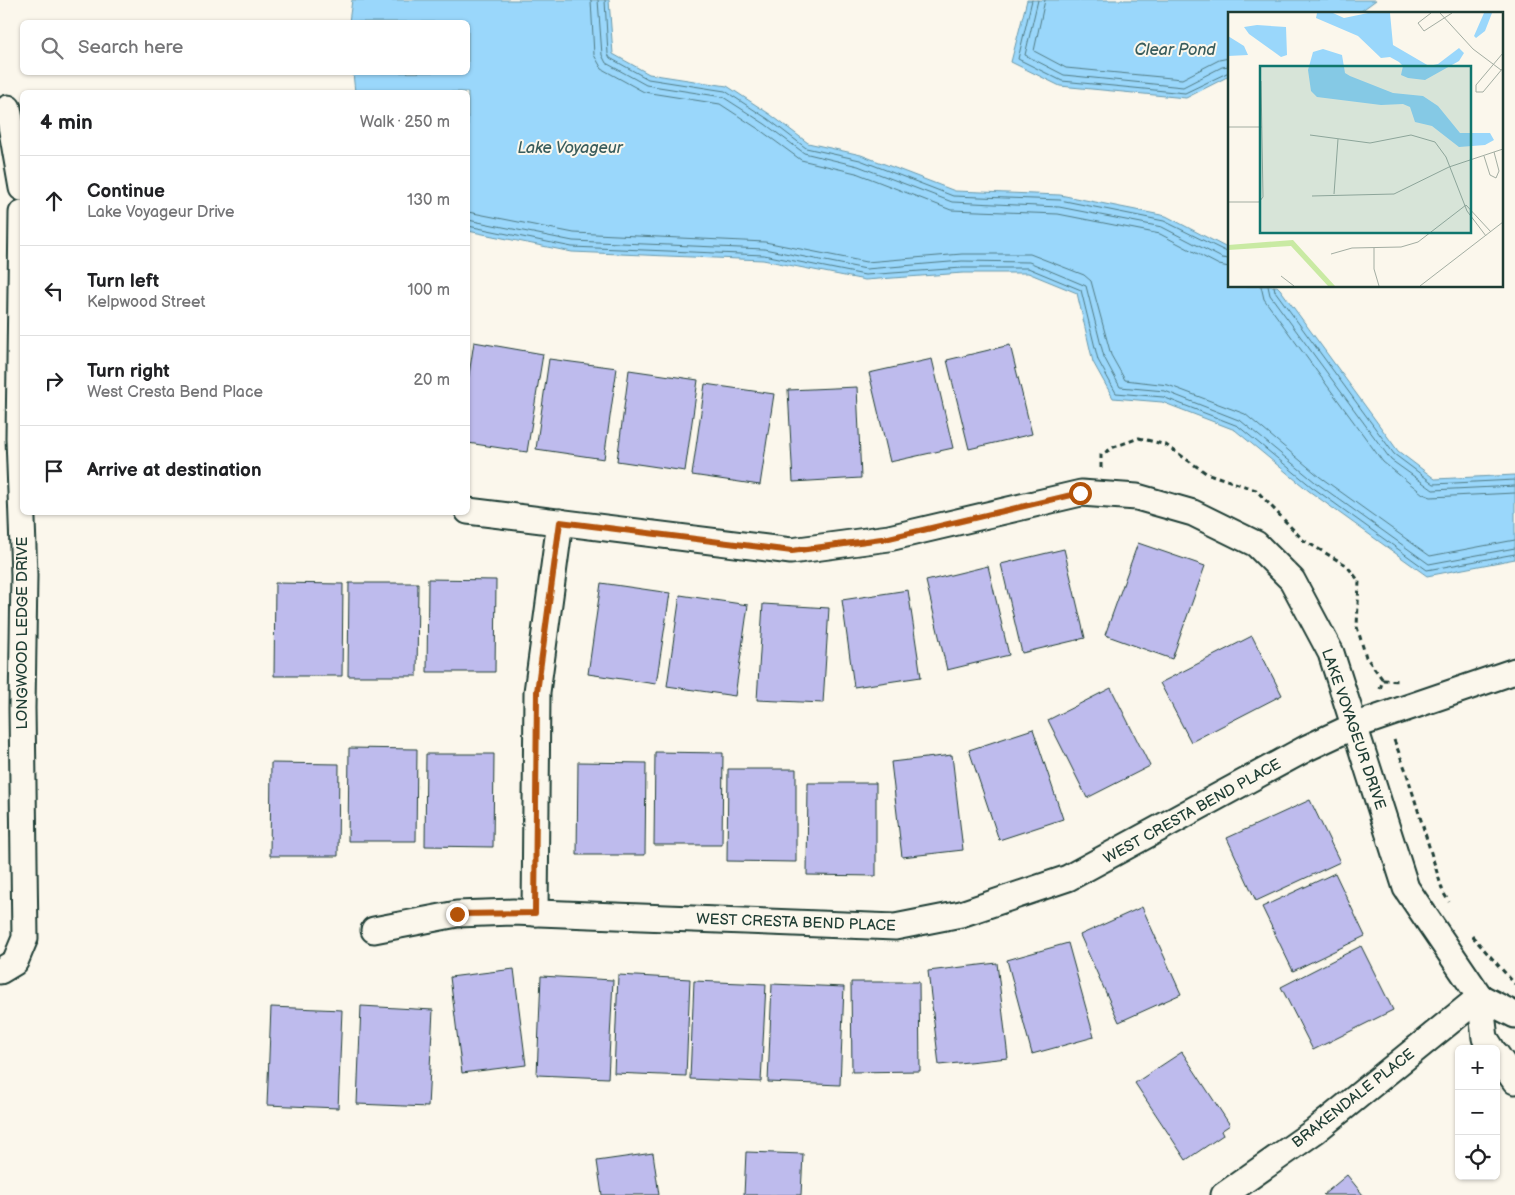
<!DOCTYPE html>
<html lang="en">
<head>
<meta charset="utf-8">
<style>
	body { margin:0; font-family:"Balsamiq Sans",sans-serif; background:#f2f2f2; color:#202124 }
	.controls { position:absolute; right:15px; bottom:15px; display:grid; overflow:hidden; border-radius:8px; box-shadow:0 1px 4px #0004 }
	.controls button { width:45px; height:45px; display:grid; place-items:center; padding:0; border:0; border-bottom:1px solid #e0e0e0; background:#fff; color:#202124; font:25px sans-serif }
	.stop { position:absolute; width:15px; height:15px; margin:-11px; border:4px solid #b45309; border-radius:50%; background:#fff }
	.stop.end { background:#b45309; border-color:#fff; box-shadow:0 1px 5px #0008 }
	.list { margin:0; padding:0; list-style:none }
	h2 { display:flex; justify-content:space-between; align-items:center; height:65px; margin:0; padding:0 20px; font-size:21px }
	h2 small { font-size:16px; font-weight:400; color:#757577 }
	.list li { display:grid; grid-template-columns:32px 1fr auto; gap:15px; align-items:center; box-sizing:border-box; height:90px; padding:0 20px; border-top:1px solid #e0e0e0 }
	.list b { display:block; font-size:19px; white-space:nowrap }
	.list p { margin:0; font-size:16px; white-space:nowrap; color:#757577 }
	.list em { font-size:16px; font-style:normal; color:#757577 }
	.icon { flex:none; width:28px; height:28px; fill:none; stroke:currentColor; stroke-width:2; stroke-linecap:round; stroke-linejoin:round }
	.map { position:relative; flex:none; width:1515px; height:1195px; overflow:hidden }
	.search { position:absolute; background:#fff; box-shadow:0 1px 4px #0004; left:20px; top:20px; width:450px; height:55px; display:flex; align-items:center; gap:12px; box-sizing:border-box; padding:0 18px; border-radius:8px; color:#757577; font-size:19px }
	.panel { position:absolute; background:#fff; box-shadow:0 1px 4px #0004; left:20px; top:90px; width:450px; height:425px; border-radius:8px }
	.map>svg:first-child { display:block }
</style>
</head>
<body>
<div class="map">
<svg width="1515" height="1195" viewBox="0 0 1515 1195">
	<rect width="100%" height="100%" fill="#fbf7ec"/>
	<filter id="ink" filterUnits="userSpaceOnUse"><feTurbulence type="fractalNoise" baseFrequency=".02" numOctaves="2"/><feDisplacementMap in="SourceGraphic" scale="10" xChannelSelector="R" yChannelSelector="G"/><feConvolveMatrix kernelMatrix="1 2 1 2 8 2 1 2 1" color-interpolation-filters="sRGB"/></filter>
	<g filter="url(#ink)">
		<g fill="#9ad7fb" stroke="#6999ab">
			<path d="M352,0H609L613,54L649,74L727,86L771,115L808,143L861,155L955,191L1060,195L1166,216L1229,249V286H1277L1280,289L1398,451L1435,479L1515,475V559L1427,576L1309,491L1235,430L1162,402L1113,398L1093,362L1077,293L1028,273H963L865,280L763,260L572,252L468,231V92H355L353,73L468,72V22H349Z"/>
			<path d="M1027,0H1376L1357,14H1229V76L1186,98L1060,86L1011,62Z"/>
		</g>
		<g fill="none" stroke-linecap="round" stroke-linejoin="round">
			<g stroke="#507b84" stroke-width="1">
				<path d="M591,0L594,55L602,69L644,92L720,104L760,130L801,160L856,173L951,210L1058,214L1160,234L1219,265L1229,267"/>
				<path d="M598,0L602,55L606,63L646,85L723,97L765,124L804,153L858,166L952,202L1059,207L1162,227L1222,258L1229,259"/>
				<path d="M605,0L608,54L610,58L648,79L725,91L768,119L806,148L860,160L953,196L1060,200L1164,221L1229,253"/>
				<path d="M1032,0L1018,59L1062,81L1185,93L1229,72"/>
				<path d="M1038,0L1025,55L1064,75L1183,87L1222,67L1229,66"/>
				<path d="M1045,0L1034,51L1066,68L1182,79L1219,60L1229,58"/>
				<path d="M468,212L574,233L765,242L866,262L962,254H1030L1084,275L1091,281L1111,355L1125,380L1168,385L1245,414L1320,477L1430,556L1515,540"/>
				<path d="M468,220L573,241L764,249L866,269L962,261L1029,262L1086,286L1104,357L1120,387L1165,391L1241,421L1315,482L1429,564L1515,548"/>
				<path d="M468,226L572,247L764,255L865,275L962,268H1028L1081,290L1098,360L1116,393L1163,397L1238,426L1312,487L1427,570L1515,554"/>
				<path d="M1261,286L1264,299L1383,462L1423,494L1431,497L1515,493"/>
				<path d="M1268,286L1270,295L1391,460L1433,490L1515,486"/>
				<path d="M1274,286L1275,291L1394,454L1434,484L1515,480"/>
			</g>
		</g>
		<g fill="#bebbed" stroke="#1f3d34">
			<path d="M474,342L543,354L527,452L468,443V381Z"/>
			<path d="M1010,345L1032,434L969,449L947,360Z"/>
			<path d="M549,359L617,368L604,459L536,449Z"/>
			<path d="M932,359L953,448L890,462L869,373Z"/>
			<path d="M629,370L698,380L685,471L617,461Z"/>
			<path d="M705,384L774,394L760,485L692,475Z"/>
			<path d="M857,387L861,478L793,482L788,390Z"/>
			<path d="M1138,543L1205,566L1172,659L1105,635Z"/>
			<path d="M1064,549L1085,638L1022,653L1001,564Z"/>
			<path d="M988,566L1009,655L947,670L926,581Z"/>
			<path d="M428,579L496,580L495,672H427Z"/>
			<path d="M275,583L343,584L342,676H274Z"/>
			<path d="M349,583H418L417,676H348Z"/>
			<path d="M601,583L670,593L656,684L588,674Z"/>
			<path d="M908,590L921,677L854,687L842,600Z"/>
			<path d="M680,595L748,605L735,696L667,686Z"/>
			<path d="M763,604L829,608L823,703L757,700Z"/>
			<path d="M1252,636L1282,695L1191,742L1160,683Z"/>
			<path d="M1111,688L1150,766L1087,798L1048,720Z"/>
			<path d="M1033,729L1063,819L999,840L969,750Z"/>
			<path d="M349,748L417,749L416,841H348Z"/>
			<path d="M655,752L723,753L722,845H654Z"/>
			<path d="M426,754H494L493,847L425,846Z"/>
			<path d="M952,755L963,850L902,857L891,762Z"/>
			<path d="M578,762L646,763L645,855H577Z"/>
			<path d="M271,763L339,764L338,856H270Z"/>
			<path d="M728,769H796V862L727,861Z"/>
			<path d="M808,783H876V876L807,875Z"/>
			<path d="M1310,800L1340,862L1256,901L1227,838Z"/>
			<path d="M1335,873L1365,936L1293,971L1262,907Z"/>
			<path d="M1142,907L1181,994L1119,1022L1080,935Z"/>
			<path d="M1068,943L1094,1037L1032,1054L1007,960Z"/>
			<path d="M1361,946L1393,1010L1313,1050L1281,987Z"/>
			<path d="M997,963L1008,1058L939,1065L928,971Z"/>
			<path d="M514,969L526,1065L462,1073L450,977Z"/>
			<path d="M618,975L690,979L686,1076L614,1073Z"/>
			<path d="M541,976L613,980L608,1078L537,1075Z"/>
			<path d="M694,981L766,984L761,1082L690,1079Z"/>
			<path d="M851,982H919L920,1071L852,1072Z"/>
			<path d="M772,984L844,987L840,1085L768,1082Z"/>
			<path d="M361,1006L433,1010L428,1107L357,1104Z"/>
			<path d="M271,1007L342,1010L338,1108L267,1105Z"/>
			<path d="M1182,1052L1230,1125L1221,1131L1223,1135L1186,1160L1135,1083Z"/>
			<path d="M746,1152L803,1154L801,1195H744Z"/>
			<path d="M653,1153L659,1195H602L597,1161Z"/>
			<path d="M1347,1175L1363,1195H1323Z"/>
		</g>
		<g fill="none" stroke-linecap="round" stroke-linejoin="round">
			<defs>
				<g id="street">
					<path d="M8,108L22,188"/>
					<path d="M468,511L791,551L889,538L1081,493L1137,497L1193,513L1256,544L1292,580L1331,653L1406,888L1480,997L1485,1038L1492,1049"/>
					<path d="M535,913L537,692L560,522"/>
					<path d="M374,930L457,914L513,912L895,927L961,914L1068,878L1307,748L1354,726L1515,671"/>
					<path d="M0,971L15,962L25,938L22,708L24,575L19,438L22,213"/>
					<path d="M1480,997L1515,1015"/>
					<path d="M1496,1054L1515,1081"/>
					<path d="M1224,1195L1315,1131L1480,997"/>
				</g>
			</defs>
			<use href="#street" stroke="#1f3d34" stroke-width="29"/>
			<g stroke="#1f3d34" stroke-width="3" stroke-dasharray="5 4" stroke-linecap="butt">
				<path d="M1101,468V455L1114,447L1139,438L1166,445L1206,473L1256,490L1303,540L1346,565L1359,581L1357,627L1366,657L1383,680"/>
				<path d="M1380,689L1383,680L1400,681"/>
				<path d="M1394,740L1406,771L1443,892L1449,902"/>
				<path d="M1472,936L1515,984"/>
			</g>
			<use href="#street" stroke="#fbf7ec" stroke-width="25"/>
		</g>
	</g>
	<g fill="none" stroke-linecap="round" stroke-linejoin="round" filter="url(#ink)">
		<path stroke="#b45309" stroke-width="6" d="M457,914L535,913L537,692L560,522L792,551L889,538L1080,493"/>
	</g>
	<g text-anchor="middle" stroke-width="4" stroke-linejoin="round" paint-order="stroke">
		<g font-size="15" fill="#1f3d34" stroke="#fbf7ec">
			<text transform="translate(22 633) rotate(-90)" y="5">LONGWOOD LEDGE DRIVE</text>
			<text transform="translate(1354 729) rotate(71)" y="5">LAKE VOYAGEUR DRIVE</text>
			<text transform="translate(1192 811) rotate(-29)" y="5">WEST CRESTA BEND PLACE</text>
			<text transform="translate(796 922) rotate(2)" y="5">WEST CRESTA BEND PLACE</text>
			<text transform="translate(1353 1098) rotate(-38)" y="5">BRAKENDALE PLACE</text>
		</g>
		<g font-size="16" font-style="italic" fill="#385c5c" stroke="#fbf7ec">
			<text x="1175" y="55">Clear Pond</text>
			<text x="570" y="153">Lake Voyageur</text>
		</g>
	</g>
	<g transform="translate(1228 12)">
		<rect width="275" height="275" fill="#fbf7ec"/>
		<path d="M65,228L107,274H100L63,234L0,238V233Z" fill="#c9eaa3"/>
		<path d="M89,1H105L116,6L140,1H162L165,33L201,54L210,52L231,36L236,41L231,49L197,68L180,66L173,63L175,54L171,50L162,45L153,46L130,24L88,6ZM256,1H264L257,19L248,26L246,24ZM29,13L58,15L59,43L53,45L21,22L16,15ZM0,24L16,34L20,43L0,44ZM95,37L114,43L117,61L122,64L165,81L195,84L210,94L232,121H262L266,128L257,133L231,135L204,114L187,110L182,95L175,92L153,93L89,85L83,79L80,58L85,40Z" fill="#9ad7fb"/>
		<path fill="none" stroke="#a3ada2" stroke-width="1" d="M203,1L190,11L196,19L224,1M212,1L245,37L273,58M275,41L248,73V80H255L275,56M0,115H34M82,123L142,131L183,123L207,130L218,145L239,199L258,224M256,144L262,163L268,166L271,159L266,140M106,182L110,127M84,184L166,182L221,155L275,137M0,190H31L35,185L33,69M238,193L263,220M146,236V257L151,274M103,242L124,236L173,235L190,230L238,193M53,264L66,274M192,274L275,210"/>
		<path fill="#0f766e" fill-opacity="0.15" stroke="#0f766e" stroke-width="2.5" d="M32,54H243V221H32Z"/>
		<rect width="275" height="275" fill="none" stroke="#1f3d34" stroke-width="2.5"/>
	</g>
</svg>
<div class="controls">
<button>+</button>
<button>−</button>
<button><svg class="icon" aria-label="locate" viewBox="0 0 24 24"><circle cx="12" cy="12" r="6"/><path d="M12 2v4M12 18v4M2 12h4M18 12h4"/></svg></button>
</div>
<div class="stop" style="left:1080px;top:493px"></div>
<div class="stop end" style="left:457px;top:914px"></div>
<div class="search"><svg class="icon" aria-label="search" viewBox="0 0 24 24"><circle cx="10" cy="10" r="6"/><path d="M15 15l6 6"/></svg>Search here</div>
<section class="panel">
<h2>4 min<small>Walk · 250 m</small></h2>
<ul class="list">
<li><svg class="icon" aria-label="ahead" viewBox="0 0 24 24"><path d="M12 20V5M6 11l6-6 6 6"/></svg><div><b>Continue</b><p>Lake Voyageur Drive</p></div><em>130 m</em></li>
<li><svg class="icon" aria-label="left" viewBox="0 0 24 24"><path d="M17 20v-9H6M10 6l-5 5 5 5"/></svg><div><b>Turn left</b><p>Kelpwood Street</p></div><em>100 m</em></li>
<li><svg class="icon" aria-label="right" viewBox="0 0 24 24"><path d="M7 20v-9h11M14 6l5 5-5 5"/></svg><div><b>Turn right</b><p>West Cresta Bend Place</p></div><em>20 m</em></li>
<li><svg class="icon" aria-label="arrive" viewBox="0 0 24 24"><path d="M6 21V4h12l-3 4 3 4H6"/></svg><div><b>Arrive at destination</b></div></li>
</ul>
</section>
</div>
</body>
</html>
